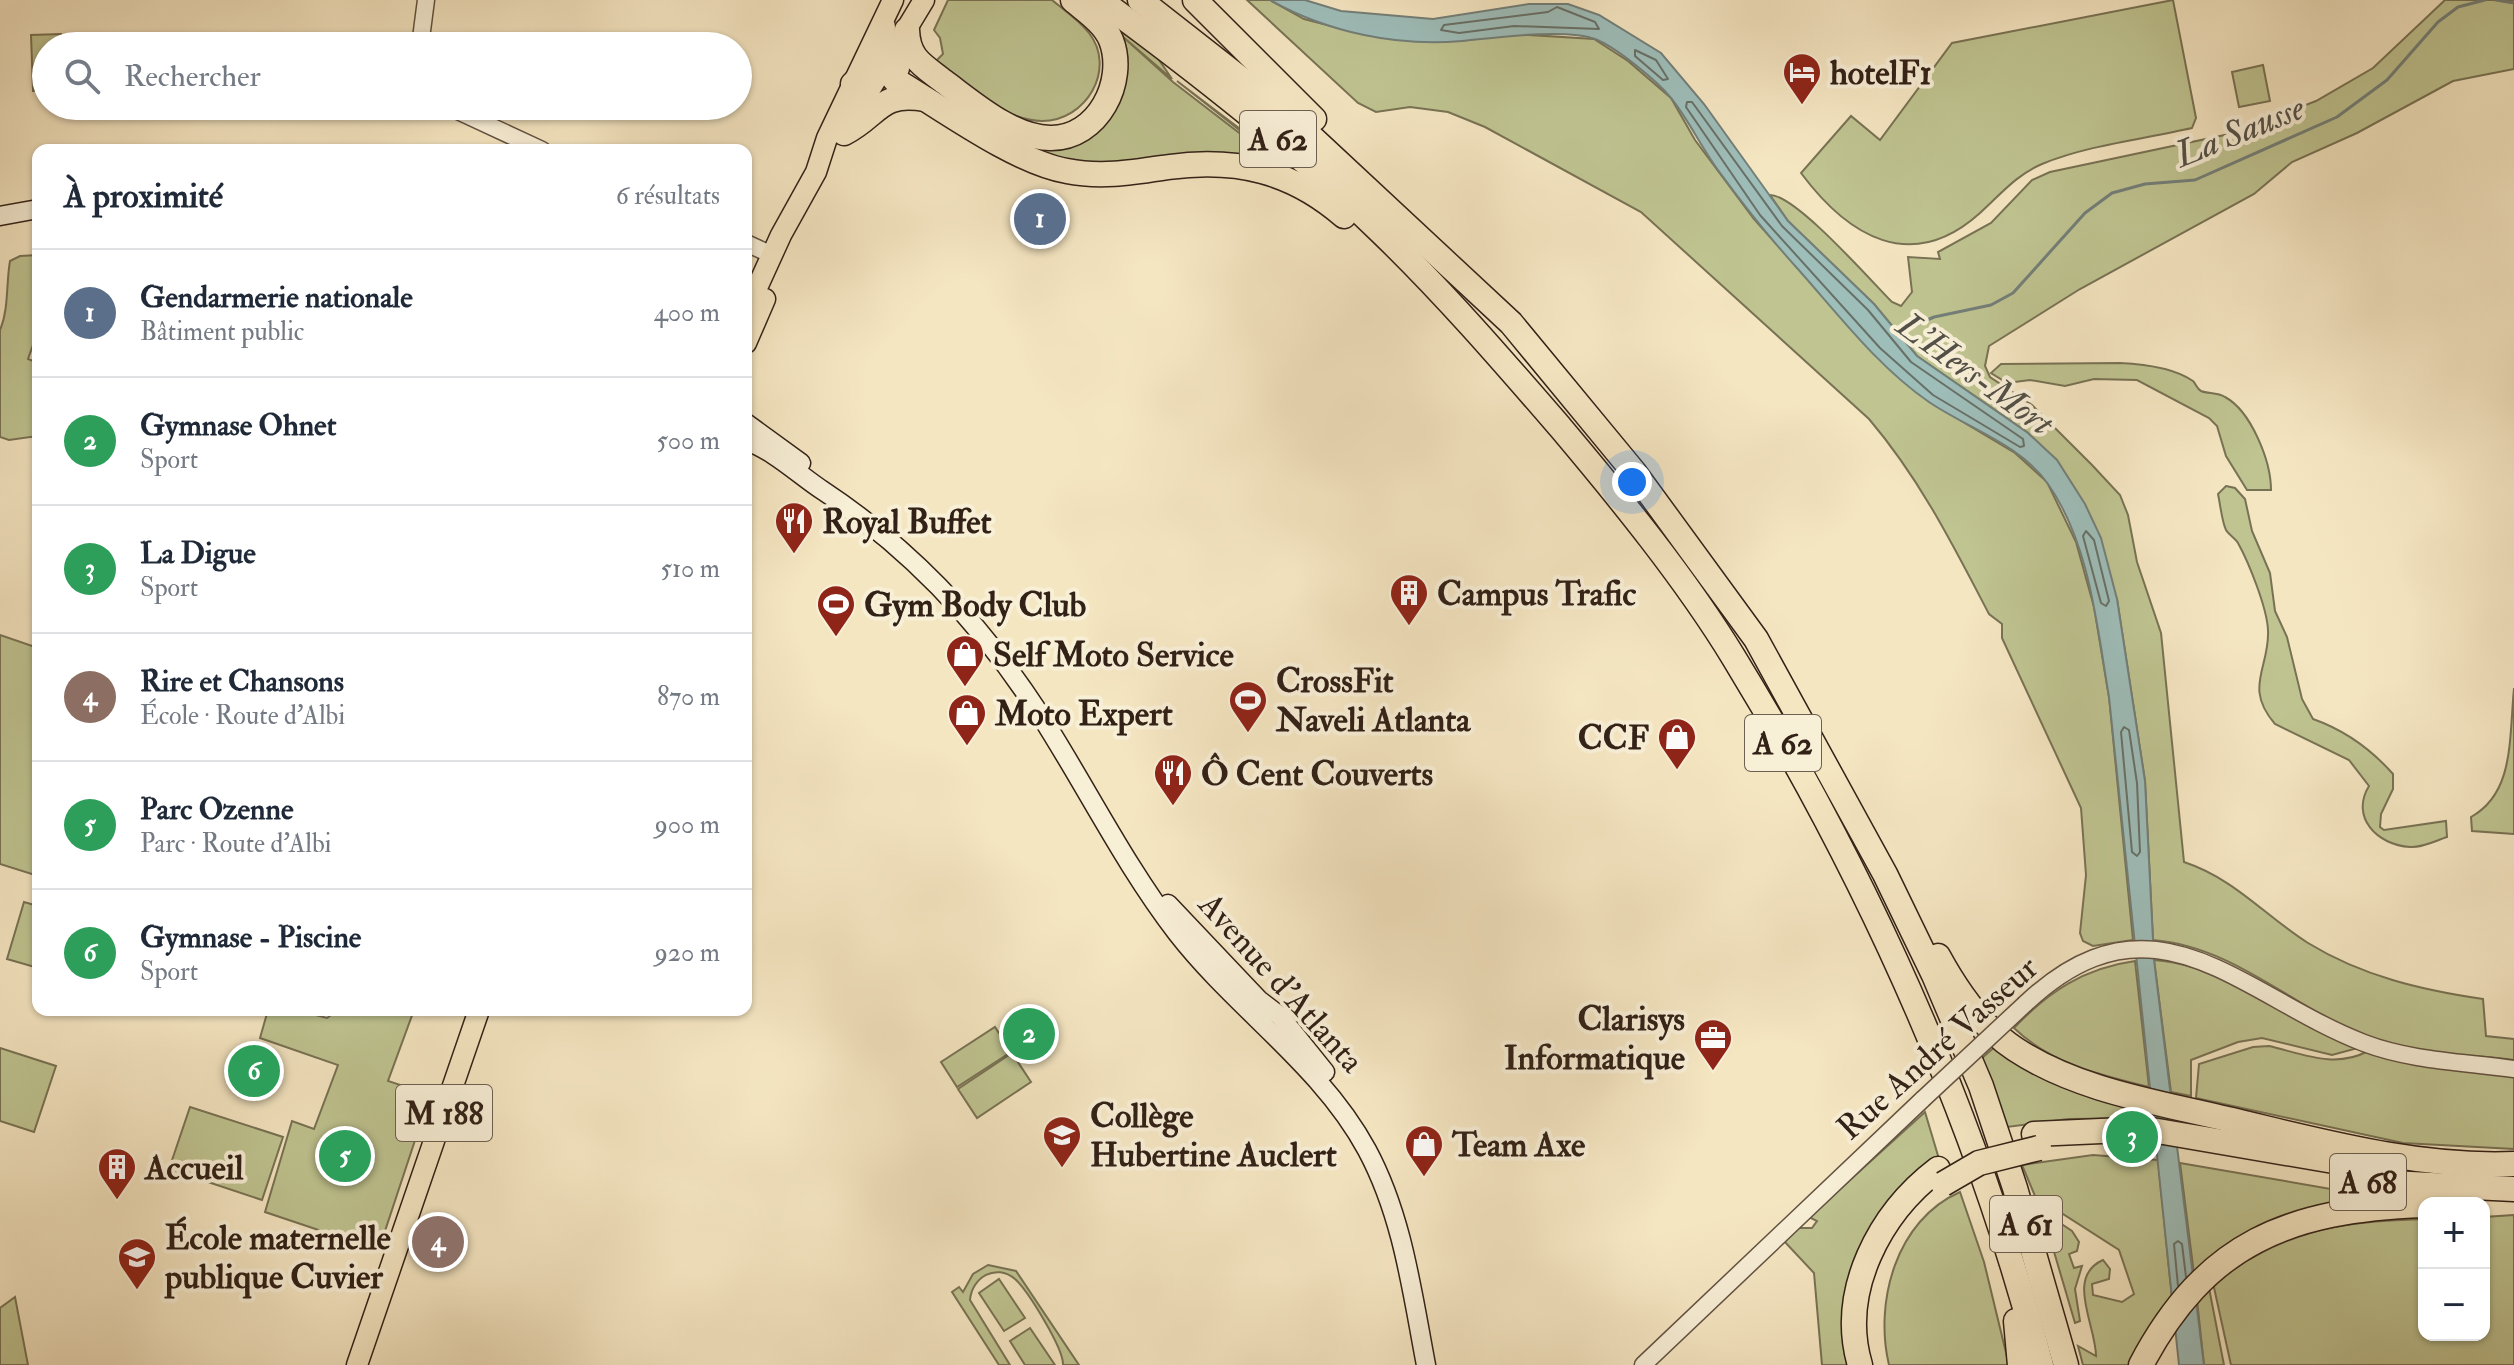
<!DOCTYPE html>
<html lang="fr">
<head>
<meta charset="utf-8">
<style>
	body { margin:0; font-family:"IM FELL Double Pica",serif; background:#f2f2f3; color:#1f2937 }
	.controls { position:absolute; right:24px; bottom:24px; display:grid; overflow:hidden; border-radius:16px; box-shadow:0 2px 6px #0004 }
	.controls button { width:72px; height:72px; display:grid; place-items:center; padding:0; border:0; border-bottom:2px solid #e0e1e3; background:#fff; color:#1f2937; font:40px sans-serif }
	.you { position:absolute; left:1632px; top:482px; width:28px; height:28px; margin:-20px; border:6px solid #fff; border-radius:50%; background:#1a73e8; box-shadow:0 0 0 12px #1a73e833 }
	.badge { display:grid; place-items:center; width:52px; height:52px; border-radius:50%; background:#8f2418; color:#fff; font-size:26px; font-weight:700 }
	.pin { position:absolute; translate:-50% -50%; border:4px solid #fff; box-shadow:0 2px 8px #0006 }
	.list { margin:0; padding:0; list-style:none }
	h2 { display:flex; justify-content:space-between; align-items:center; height:104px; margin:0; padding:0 32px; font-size:34px }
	h2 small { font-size:26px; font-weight:400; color:#747a83 }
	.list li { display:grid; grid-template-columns:52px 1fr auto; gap:24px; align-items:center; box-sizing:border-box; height:128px; padding:0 32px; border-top:2px solid #e0e1e3 }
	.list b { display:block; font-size:30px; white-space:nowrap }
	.list p { margin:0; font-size:26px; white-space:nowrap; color:#747a83 }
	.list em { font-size:26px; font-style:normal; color:#747a83 }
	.icon { flex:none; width:44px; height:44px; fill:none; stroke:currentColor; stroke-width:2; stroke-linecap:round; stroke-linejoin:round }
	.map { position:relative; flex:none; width:2514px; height:1365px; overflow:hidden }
	.search { position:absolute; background:#fff; box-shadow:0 2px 6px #0004; left:32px; top:32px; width:720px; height:88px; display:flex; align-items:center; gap:20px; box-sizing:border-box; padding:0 28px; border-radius:44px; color:#747a83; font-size:30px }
	.panel { position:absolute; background:#fff; box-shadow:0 2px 6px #0004; left:32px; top:144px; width:720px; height:872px; border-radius:16px }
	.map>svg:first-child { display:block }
</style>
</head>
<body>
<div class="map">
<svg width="2514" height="1365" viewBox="0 0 2514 1365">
	<rect width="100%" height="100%" fill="#f5e6c2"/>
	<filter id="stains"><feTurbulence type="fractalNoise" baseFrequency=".0025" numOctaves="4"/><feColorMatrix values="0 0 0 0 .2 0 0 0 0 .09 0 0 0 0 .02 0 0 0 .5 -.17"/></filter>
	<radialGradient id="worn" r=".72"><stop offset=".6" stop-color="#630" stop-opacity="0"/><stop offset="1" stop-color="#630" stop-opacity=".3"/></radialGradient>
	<g fill="#bfc491" stroke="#787254" stroke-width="2">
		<path d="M948,0H1052C1064,10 1079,20 1089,33C1117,69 1086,121 1042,121C1006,121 967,87 938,70L934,63L943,54L940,38L934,30Z"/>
		<path d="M1247,0H1270L1304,19L1366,35L1416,41H1460L1514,34L1594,39L1628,61L1671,98L1695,140L1754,219L1874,354L1928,401L2015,453L2047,482L2076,542L2094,607L2109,697L2133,940L2093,946L2083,941L2080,933L2086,875L2081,808L2002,638V624L1989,614C1953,545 1920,479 1869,419L1641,212L1485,127L1448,112L1410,107L1376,112L1358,103Z"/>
		<path d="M2173,0L2196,118L2192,128C2144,139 2088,145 2042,164C2016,175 2001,194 1980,213C1911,275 1848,236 1801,173L1851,116L1880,140L1952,43Z"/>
		<path d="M2445,0H2514V69L2453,81L2357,133L2292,162L2254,194L2080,289L1989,346L1985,366L1990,377L2032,405L2092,465L2120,495L2128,515L2137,562L2161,633L2184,862C2235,879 2264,915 2308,943C2362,976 2421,990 2483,999L2486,1036L2514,1039V1060C2475,1055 2423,1055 2386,1044C2304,1019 2241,947 2153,940L2145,781L2117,599L2028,433L1917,356L1874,304L1788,221L1770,195C1796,195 1870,280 1892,302L1901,306L1912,292L1908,257L1940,259L1938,252L1991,223L2032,180L2050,172L2234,133L2316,101L2373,68Z"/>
		<path d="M1111,23L1157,57L1172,79L1122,36L1173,82L1247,139L1246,144L1250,141L1276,159L1177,81L1294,170L1089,168L1024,147L1095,129Z"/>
		<path d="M61,34V46H46V90L33,91L31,35Z"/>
		<path d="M2263,65L2270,101L2239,107L2232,72Z"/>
		<path d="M38,255V331L28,359L38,363V436L9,440L0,437V330C9,309 6,283 10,261L20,256Z"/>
		<path d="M2120,363C2142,364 2174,368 2193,381C2196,384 2197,389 2201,391C2208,394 2217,392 2225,397C2251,411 2271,461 2271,490H2247L2226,456L2217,426L2209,418L2137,380L2094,379L2065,386L2030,380L2007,383L1991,373L2001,364Z"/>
		<path d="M2226,486L2235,488L2245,499L2252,531L2270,573L2275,611L2287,637L2302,699L2313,719C2344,730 2370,748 2393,774V789L2381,814L2380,827L2384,830L2446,821L2447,837C2435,841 2422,848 2410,847C2377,845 2350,817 2369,786L2349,760L2275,724C2243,687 2270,668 2268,630C2267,608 2249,563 2238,543C2235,538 2229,535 2226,530C2222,522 2220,503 2218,494Z"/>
		<path d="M0,635L38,648V727L34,740L38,742V876L0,864Z"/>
		<path d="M2514,688V834L2472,831L2471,817C2514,793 2509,741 2514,688Z"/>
		<path d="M24,902L38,906V968L7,959Z"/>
		<path d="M2154,960C2226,966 2295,1015 2358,1048L2332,1055L2262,1038L2238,1042L2191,1060V1096L2171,1092Z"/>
		<path d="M2135,961L2149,1087C2101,1075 2051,1064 2014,1028C2048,992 2084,968 2135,961Z"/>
		<path d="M268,1010H297L327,1018L338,1010H414L388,1081L430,1095L382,1240L369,1247L265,1212L292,1121L314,1129L338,1065L260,1038Z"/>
		<path d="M995,1027L1011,1052L957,1087L941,1062Z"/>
		<path d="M1998,1044L2152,1107L2153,1118L2068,1119L2007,1127L1981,1059Z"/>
		<path d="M2269,1046C2303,1054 2335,1069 2368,1051L2514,1077V1149L2403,1143L2196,1098L2199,1064L2253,1047Z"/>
		<path d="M0,1048L56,1066L34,1132L0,1121Z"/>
		<path d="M1012,1053L1031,1082L977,1118L958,1089Z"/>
		<path d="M190,1107L283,1137L262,1200L169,1169Z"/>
		<path d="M1925,1112L1939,1159L1892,1199L1850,1365H1822L1814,1273L1784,1241L1799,1228H1812L1817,1221L1809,1217Z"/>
		<path d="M2093,1155L2158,1160L2172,1298L2131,1365H2083L2078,1346L2096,1356C2096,1325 2065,1277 2103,1260L2110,1269L2109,1279L2092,1284L2093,1295L2122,1302L2134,1294L2119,1250L2035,1196L2022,1165Z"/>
		<path d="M2180,1163L2389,1199L2194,1274Z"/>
		<path d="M1960,1192L1984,1262L2009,1365H1889C1874,1302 1896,1220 1960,1192Z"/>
		<path d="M2042,1211L2072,1231L2079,1242L2077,1251L2069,1254L2074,1268L2082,1266L2075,1289L2080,1321L2075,1323Z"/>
		<path d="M2514,1215V1365H2231L2213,1283C2286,1230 2335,1222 2424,1219V1335H2484V1217Z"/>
		<path d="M988,1265L1016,1271L1079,1365H1063C1064,1349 1028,1291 1015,1279C996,1263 972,1277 970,1300L1010,1365H999L952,1292L959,1287L963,1292L973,1274Z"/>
		<path d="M999,1279L1025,1318L1004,1331L979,1293Z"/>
		<path d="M2209,1288L2224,1365H2204L2197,1300Z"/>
		<path d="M15,1297L28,1365H0V1308Z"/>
		<path d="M1030,1328L1055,1365H1025L1010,1341Z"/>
	</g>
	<path fill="#9ebeba" stroke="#737f79" stroke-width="2" d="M1270,0H1305L1341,11L1433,19L1529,4H1568L1599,15L1661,53L1704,104L1788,221L1874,304L1917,356L2028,433L2057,460L2085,504L2101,538L2117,599L2145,781L2154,960L2204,1365H2179L2109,697C2097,627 2090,544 2048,484C2020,444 1967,428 1929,402C1878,367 1838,314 1797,268C1770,238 1745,207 1721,174C1703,151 1689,120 1671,98C1657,81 1616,47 1595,39C1565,28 1494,38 1462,41C1397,47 1327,32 1270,0Z"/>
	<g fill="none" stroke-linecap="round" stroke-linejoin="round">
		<g stroke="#687068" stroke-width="2">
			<path d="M1557,7L1595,22L1599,29L1514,26L1459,33L1441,30L1444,25L1548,12Z"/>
			<path d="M1635,50L1656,60L1668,79L1663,80L1635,56Z"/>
			<path d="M1692,102L1782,226L1868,310L1911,362L2023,439L2024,446L2020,447L1933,395L1880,348L1760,215L1686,107L1687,102Z"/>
			<path d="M2086,531L2094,540L2109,601L2106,606L2101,603L2083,536Z"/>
			<path d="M2124,727L2129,730L2137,783L2140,852L2137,856L2132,852L2121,732Z"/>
			<path d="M2178,1286L2174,1244L2178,1241L2182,1244L2186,1277"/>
		</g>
		<g stroke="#737f79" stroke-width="3">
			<path d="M2496,0L2514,3"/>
			<path d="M1895,334L1934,317L1991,305L2013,293L2085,213L2112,193L2145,184L2195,180L2337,117L2387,80L2438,22L2458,7L2485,0"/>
		</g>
		<defs>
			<g id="tertiary">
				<path d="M420,46L426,0"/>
				<path d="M447,106L542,150"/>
				<path d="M746,243L772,255"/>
				<path d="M2025,1004C2154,882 2240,995 2364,1043C2411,1061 2465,1062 2514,1069"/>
				<path d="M1643,1365L1923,1099"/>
			</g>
			<g id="secondary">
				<path d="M0,216L38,209"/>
				<path d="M746,423L801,463"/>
				<path d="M746,441C773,450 798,474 822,490C910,548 982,625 1039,713C1086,786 1124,864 1177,933C1236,1009 1321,1065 1367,1150C1403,1217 1412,1292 1426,1365"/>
				<path d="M1168,904L1259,1000L1280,1016L1325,1072"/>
			</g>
			<g id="primary">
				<path d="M846,129L924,0"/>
				<path d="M746,312L781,235L816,172L827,138L893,0"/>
				<path d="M746,343L765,299"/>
				<path d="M357,1365L479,1010"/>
			</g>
			<g id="motorway">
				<path d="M1100,0C1198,72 1294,147 1382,233C1445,294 1502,360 1560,427C1619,497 1686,579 1734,658C1869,879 1975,1114 2041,1365"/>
				<path d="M1140,0L1293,120L1511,323L1634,472L1756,639L1885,874L1934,975L1981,1086L2015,1188L2066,1365"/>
				<path d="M1195,0L1314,119"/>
				<path d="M883,27L880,59L895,80C942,108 1015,162 1067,171C1102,178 1135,172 1169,167C1237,158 1292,171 1344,216"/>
				<path d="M907,30C908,59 923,65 943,81C973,103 1011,137 1050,138C1098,139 1127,81 1111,40C1104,23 1086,11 1073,0"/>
				<path d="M853,84L871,67L897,68"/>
				<path d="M844,133C879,115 879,91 925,99"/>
				<path d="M1938,956C1956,989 1983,1028 2015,1049C2077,1090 2156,1102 2227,1119C2321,1141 2416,1168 2514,1164"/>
				<path d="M2034,1134L2146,1129L2392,1171"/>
				<path d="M2369,1182L2514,1189"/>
				<path d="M2016,1321L2020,1365"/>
				<path d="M1860,1365C1838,1291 1880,1213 1938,1169"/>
				<path d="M2141,1365C2206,1242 2289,1210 2424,1205"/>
			</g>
		</defs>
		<use href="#tertiary" stroke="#635242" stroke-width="19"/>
		<use href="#secondary" stroke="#322117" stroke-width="21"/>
		<use href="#primary" stroke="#322117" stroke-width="23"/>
		<use href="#motorway" stroke="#322117" stroke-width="27"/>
		<use href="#tertiary" stroke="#f8efd7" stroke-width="16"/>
		<use href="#secondary" stroke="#f8efd7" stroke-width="18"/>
		<use href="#primary" stroke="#f5e6c2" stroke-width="20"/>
		<use href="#motorway" stroke="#f5e6c2" stroke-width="24"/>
		<defs>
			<path id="tertiary-bridge" d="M1923,1099L2025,1004"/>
			<path id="motorway-bridge" d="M1943,1184L1979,1163L2039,1148"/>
		</defs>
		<use href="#tertiary-bridge" stroke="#635242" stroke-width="19" stroke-linecap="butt"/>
		<use href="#motorway-bridge" stroke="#322117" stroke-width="27" stroke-linecap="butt"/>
		<use href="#tertiary-bridge" stroke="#f8efd7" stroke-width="16"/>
		<use href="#motorway-bridge" stroke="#f5e6c2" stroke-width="24"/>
	</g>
	<defs>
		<symbol id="hotel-pin" viewBox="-11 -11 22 30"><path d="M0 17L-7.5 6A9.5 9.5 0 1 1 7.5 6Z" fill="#8f2418" stroke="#f8efd7"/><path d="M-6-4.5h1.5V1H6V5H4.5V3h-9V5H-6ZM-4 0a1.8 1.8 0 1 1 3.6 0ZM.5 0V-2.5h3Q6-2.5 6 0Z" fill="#fff"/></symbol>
		<symbol id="restaurant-pin" viewBox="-11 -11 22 30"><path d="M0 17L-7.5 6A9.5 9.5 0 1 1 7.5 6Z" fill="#8f2418" stroke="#f8efd7"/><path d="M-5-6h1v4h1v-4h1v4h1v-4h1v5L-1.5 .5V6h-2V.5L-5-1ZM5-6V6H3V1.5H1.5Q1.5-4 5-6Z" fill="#fff"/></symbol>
		<symbol id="building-pin" viewBox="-11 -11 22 30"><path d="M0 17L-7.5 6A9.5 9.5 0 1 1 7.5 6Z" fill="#8f2418" stroke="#f8efd7"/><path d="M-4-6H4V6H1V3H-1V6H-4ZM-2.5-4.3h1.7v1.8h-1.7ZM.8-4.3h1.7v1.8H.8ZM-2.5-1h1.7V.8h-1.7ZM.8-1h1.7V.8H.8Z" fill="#fff"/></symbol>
		<symbol id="stadium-pin" viewBox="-11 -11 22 30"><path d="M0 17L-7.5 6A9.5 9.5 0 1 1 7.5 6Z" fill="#8f2418" stroke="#f8efd7"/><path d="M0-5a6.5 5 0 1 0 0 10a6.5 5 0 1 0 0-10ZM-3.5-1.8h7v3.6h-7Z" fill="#fff"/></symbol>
		<symbol id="shop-pin" viewBox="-11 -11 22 30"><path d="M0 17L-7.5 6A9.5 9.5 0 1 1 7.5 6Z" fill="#8f2418" stroke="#f8efd7"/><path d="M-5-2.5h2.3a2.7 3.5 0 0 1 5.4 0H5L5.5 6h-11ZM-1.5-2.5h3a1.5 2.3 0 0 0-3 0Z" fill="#fff"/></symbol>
		<symbol id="office-pin" viewBox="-11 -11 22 30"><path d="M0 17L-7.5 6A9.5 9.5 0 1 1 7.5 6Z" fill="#8f2418" stroke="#f8efd7"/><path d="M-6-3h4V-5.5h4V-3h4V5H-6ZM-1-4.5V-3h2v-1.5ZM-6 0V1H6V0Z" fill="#fff"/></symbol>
		<symbol id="school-pin" viewBox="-11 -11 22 30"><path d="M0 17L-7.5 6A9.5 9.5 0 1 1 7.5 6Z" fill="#8f2418" stroke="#f8efd7"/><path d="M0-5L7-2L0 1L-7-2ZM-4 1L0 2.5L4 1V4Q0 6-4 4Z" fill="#fff"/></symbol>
	</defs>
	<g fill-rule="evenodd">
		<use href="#hotel-pin" x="1780" y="50" width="44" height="60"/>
		<use href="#restaurant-pin" x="772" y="499" width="44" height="60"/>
		<use href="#building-pin" x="1387" y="571" width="44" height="60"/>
		<use href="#stadium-pin" x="814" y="582" width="44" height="60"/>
		<use href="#shop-pin" x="943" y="632" width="44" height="60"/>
		<use href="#stadium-pin" x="1226" y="678" width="44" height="60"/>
		<use href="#shop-pin" x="945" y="691" width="44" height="60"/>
		<use href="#shop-pin" x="1655" y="715" width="44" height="60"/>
		<use href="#restaurant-pin" x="1151" y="751" width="44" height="60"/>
		<use href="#office-pin" x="1691" y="1016" width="44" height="60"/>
		<use href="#school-pin" x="1040" y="1113" width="44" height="60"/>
		<use href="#shop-pin" x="1402" y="1122" width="44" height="60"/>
		<use href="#building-pin" x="95" y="1145" width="44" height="60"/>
		<use href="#school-pin" x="115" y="1235" width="44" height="60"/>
	</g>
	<g text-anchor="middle" stroke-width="8" stroke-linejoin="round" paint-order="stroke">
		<g fill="#f8efd7" stroke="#6d5f51" stroke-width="2">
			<rect x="1240" y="111" width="76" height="56" rx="6"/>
			<rect x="1745" y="715" width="76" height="56" rx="6"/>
			<rect x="396" y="1085" width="96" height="56" rx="6"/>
			<rect x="2330" y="1154" width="76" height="56" rx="6"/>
			<rect x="1990" y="1196" width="72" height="56" rx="6"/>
		</g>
		<g font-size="32" font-weight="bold" fill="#322117">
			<text x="1278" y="150">A 62</text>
			<text x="1783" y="754">A 62</text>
			<text x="444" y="1124">M 188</text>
			<text x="2368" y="1193">A 68</text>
			<text x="2026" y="1235">A 61</text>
		</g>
		<g font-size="34" font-weight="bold" fill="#322117" stroke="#f8efd7" text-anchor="start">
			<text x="1830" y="84">hotelF1</text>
			<text x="822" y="533">Royal Buffet</text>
			<text x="1437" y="605">Campus Trafic</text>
			<text x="864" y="616">Gym Body Club</text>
			<text x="993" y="666">Self Moto Service</text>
			<text x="1276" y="692">CrossFit<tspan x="1276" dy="39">Naveli Atlanta</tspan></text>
			<text x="995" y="725">Moto Expert</text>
			<text x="1649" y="749" text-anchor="end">CCF</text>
			<text x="1201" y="785">Ô Cent Couverts</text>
			<text x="1685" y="1030" text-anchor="end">Clarisys<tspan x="1685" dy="39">Informatique</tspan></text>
			<text x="1090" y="1127">Collège<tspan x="1090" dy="39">Hubertine Auclert</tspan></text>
			<text x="1452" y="1156">Team Axe</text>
			<text x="145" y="1179">Accueil</text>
			<text x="165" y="1249">École maternelle<tspan x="165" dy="39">publique Cuvier</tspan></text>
		</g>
		<g font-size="34" fill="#322117" stroke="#f8efd7">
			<text transform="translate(1282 982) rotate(48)" y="12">Avenue d'Atlanta</text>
			<text transform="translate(1937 1047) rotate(-42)" y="12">Rue André Vasseur</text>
		</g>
		<g font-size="36" font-style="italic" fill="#525048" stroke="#f8efd7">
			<text transform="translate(2239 130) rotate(-22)" y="13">La Sausse</text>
			<text transform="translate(1976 373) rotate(36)" y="13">L'Hers-Mort</text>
		</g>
	</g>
	<rect width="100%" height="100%" filter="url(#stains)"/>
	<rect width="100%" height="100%" fill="url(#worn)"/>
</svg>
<div class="controls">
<button>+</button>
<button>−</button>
</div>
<div class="you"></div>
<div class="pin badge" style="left:1040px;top:219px;background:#5c6f8a">1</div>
<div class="pin badge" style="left:1029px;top:1034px;background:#2e9e5b">2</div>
<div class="pin badge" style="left:2132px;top:1137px;background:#2e9e5b">3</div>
<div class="pin badge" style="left:438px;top:1242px;background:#8d6e63">4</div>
<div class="pin badge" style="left:345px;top:1156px;background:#2e9e5b">5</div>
<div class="pin badge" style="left:254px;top:1071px;background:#2e9e5b">6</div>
<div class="search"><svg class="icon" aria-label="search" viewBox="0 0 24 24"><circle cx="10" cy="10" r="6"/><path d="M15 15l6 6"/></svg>Rechercher</div>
<section class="panel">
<h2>À proximité<small>6 résultats</small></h2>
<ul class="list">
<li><span class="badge" style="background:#5c6f8a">1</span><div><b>Gendarmerie nationale</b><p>Bâtiment public</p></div><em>400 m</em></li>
<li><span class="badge" style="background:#2e9e5b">2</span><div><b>Gymnase Ohnet</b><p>Sport</p></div><em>500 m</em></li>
<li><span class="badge" style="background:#2e9e5b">3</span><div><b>La Digue</b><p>Sport</p></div><em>510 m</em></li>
<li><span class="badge" style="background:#8d6e63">4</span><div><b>Rire et Chansons</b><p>École · Route d'Albi</p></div><em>870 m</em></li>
<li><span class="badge" style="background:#2e9e5b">5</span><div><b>Parc Ozenne</b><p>Parc · Route d'Albi</p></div><em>900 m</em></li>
<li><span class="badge" style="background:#2e9e5b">6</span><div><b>Gymnase - Piscine</b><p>Sport</p></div><em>920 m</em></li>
</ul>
</section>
</div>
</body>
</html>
